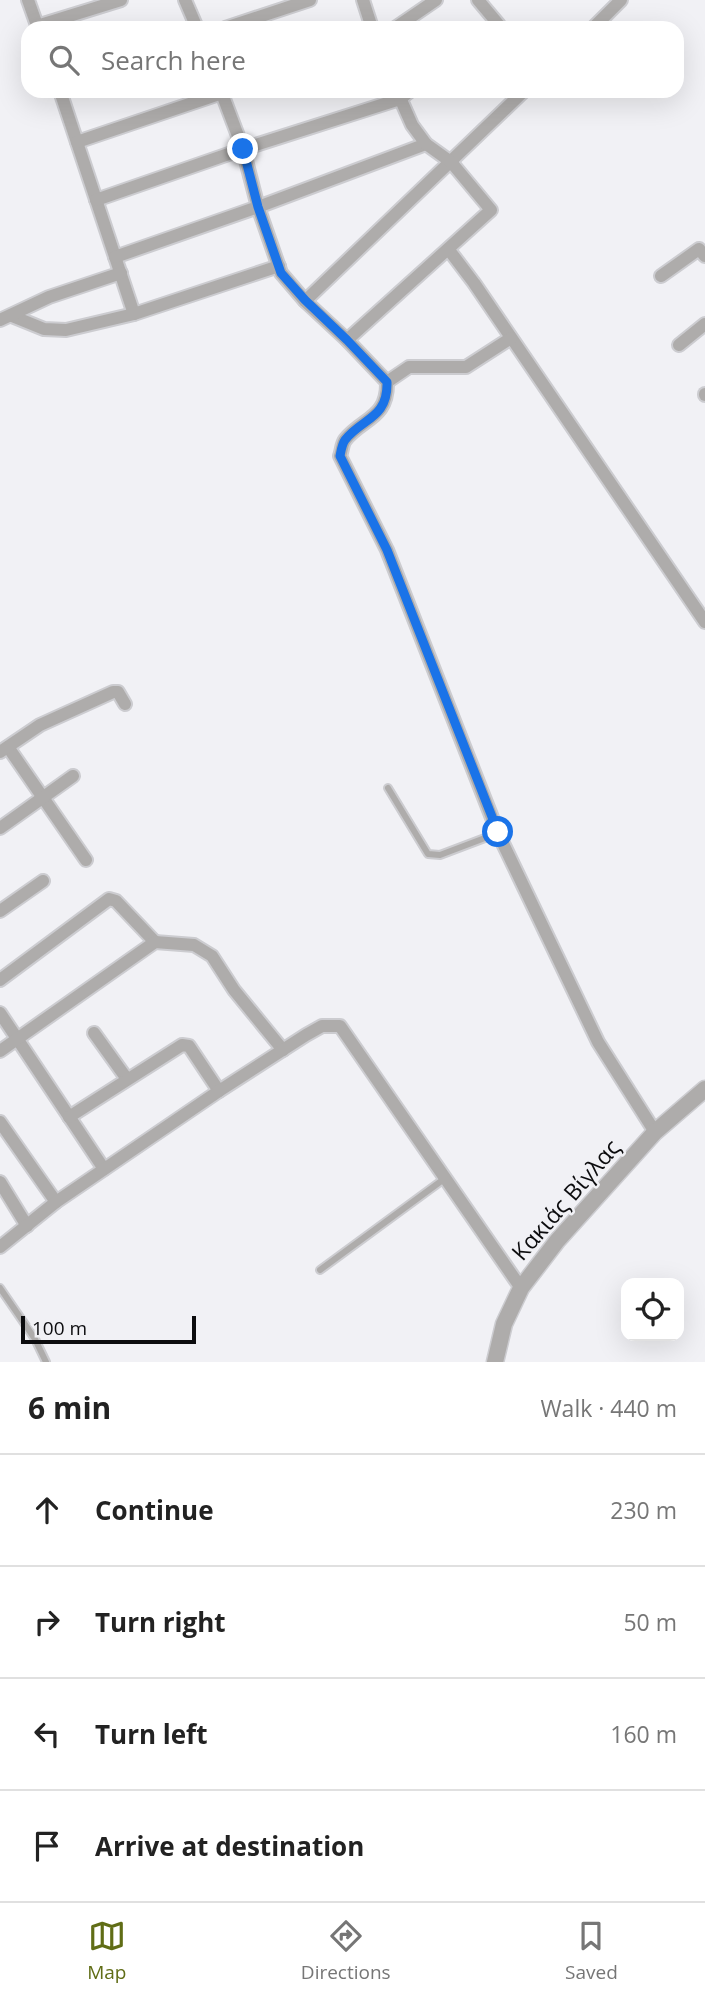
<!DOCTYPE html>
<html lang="en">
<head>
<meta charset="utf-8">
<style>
	body { margin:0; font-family:"Open Sans",sans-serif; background:#f6f6f6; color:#222 }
	.controls { position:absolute; right:21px; bottom:21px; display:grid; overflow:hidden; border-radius:14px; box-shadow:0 7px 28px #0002 }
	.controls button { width:63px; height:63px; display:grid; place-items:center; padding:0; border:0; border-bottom:2px solid #e0e0e0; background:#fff; color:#222; font:35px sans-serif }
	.scale { position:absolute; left:21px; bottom:18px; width:175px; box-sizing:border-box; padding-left:7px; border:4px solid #0c0c0e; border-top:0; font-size:19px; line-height:24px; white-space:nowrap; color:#0c0c0e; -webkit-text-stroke:5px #f1f1f5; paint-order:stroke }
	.stop { position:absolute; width:21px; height:21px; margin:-16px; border:5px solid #1a73e8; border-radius:50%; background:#fff }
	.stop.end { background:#1a73e8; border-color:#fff; box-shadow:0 2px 7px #0008 }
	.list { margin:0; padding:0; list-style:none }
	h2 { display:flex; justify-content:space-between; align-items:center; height:91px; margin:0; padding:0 28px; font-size:30px }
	h2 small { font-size:23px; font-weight:400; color:#767676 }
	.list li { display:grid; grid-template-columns:46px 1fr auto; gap:21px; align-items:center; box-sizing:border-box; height:112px; padding:0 28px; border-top:2px solid #e0e0e0 }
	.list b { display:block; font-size:26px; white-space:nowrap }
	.list em { font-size:23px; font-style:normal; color:#767676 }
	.icon { flex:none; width:38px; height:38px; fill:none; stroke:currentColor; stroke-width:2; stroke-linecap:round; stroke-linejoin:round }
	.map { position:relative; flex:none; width:705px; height:1362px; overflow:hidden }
	.search { position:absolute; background:#fff; box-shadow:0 7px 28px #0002; left:21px; right:21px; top:21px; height:77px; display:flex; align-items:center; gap:18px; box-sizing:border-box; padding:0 24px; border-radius:21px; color:#767676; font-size:26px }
	.sheet { height:539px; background:#fff }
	nav { display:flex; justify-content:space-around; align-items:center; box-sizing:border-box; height:98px; border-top:2px solid #e0e0e0; background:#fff; font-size:19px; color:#767676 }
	nav a { display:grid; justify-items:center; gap:4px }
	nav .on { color:#606d16 }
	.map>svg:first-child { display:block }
</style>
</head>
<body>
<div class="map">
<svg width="705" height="1362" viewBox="0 0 705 1362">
	<rect width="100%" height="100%" fill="#f1f1f5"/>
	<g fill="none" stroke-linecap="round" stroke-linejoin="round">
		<defs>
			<g id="service">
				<path d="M388,788L428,854L440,855L498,833"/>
				<path d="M320,1270L444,1179"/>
				<path d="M0,1288L35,1339L46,1362"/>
			</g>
			<g id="minor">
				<path d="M28,0L38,28"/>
				<path d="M185,0L197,28"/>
				<path d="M363,0L372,28"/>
				<path d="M478,0L499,25L496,28"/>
				<path d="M37,26L121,0"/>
				<path d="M225,28L310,0"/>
				<path d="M395,28L436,0"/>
				<path d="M593,28L621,0"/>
				<path d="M60,91L134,314"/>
				<path d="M221,91L243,149L258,207L281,273L305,301L347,340L387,382C388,419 362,418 345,440C342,444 342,451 340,456L387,550L498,833L598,1042L655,1132"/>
				<path d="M77,142L228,91"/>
				<path d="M96,200L243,149L400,99L410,91"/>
				<path d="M449,250L474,283L705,622"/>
				<path d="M115,257L258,207L426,144"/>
				<path d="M661,276L699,249L705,256"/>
				<path d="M305,301L524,91"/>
				<path d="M12,316L44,329L66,330L134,314L279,266"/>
				<path d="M0,320L49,297L121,273"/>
				<path d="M347,340L491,210L451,162L426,144L412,125L397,91"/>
				<path d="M679,345L705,324"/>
				<path d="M387,382L409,367H466L511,338"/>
				<path d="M705,395V394"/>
				<path d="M8,747L86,860"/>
				<path d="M0,752L40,725L113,692H118L125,704"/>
				<path d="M0,828L73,776"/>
				<path d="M0,911L43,881"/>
				<path d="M0,980L109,899L116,901L155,942"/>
				<path d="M0,1013L104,1169"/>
				<path d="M94,1033L127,1079"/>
				<path d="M0,1051L155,942L194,945L212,956L234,990L283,1050"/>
				<path d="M69,1117L182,1045L189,1046L219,1091"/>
				<path d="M0,1122L56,1202"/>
				<path d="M0,1182L27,1226"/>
				<path d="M0,1247L56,1202L219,1091L306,1035L322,1026H340L521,1288"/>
			</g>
			<path id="tertiary" d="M495,1362L504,1324L521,1288L557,1241L655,1132L705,1089"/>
		</defs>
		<use href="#service" stroke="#ccccd0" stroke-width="10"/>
		<use href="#minor" stroke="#ccccd0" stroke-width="16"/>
		<use href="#tertiary" stroke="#ccccd0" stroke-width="19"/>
		<use href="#service" stroke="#aeacab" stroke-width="6"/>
		<use href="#minor" stroke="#aeacab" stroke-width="12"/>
		<use href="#tertiary" stroke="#aeacab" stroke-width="16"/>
	</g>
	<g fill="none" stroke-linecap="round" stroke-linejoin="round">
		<path stroke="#1a73e8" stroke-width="9" d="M243,149L258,207L281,273L305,300L347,340L387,382C388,419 362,418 345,440C342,444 341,451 340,456L387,550L498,832"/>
	</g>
	<g text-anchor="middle" stroke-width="5" stroke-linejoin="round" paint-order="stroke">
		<g font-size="23" fill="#0c0c0e" stroke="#f1f1f5">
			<text transform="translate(566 1200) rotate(-49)" y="8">Κακιάς Βίγλας</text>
		</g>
	</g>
</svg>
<div class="controls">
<button><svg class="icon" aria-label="locate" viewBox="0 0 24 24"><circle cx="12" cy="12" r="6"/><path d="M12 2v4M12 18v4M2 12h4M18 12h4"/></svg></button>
</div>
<div class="scale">100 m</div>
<div class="stop" style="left:498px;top:832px"></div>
<div class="stop end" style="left:243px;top:149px"></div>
<div class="search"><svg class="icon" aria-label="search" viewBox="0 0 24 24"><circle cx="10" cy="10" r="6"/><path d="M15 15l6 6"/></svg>Search here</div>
</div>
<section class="sheet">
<h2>6 min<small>Walk · 440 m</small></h2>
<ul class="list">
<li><svg class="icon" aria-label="ahead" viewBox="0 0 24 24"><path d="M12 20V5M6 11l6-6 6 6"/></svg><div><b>Continue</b></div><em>230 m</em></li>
<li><svg class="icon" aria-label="right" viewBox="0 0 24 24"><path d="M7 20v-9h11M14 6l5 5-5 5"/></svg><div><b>Turn right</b></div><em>50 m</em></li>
<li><svg class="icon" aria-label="left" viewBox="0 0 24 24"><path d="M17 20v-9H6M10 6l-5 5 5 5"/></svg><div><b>Turn left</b></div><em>160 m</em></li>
<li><svg class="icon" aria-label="arrive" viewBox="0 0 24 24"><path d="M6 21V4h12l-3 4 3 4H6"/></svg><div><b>Arrive at destination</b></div></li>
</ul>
</section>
<nav>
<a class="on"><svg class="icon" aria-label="map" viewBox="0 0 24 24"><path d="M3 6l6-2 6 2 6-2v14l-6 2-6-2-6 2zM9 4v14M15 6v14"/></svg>Map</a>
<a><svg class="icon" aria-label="directions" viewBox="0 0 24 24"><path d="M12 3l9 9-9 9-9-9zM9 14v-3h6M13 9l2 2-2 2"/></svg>Directions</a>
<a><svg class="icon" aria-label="saved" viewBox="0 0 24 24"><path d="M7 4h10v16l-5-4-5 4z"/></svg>Saved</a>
</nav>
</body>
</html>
